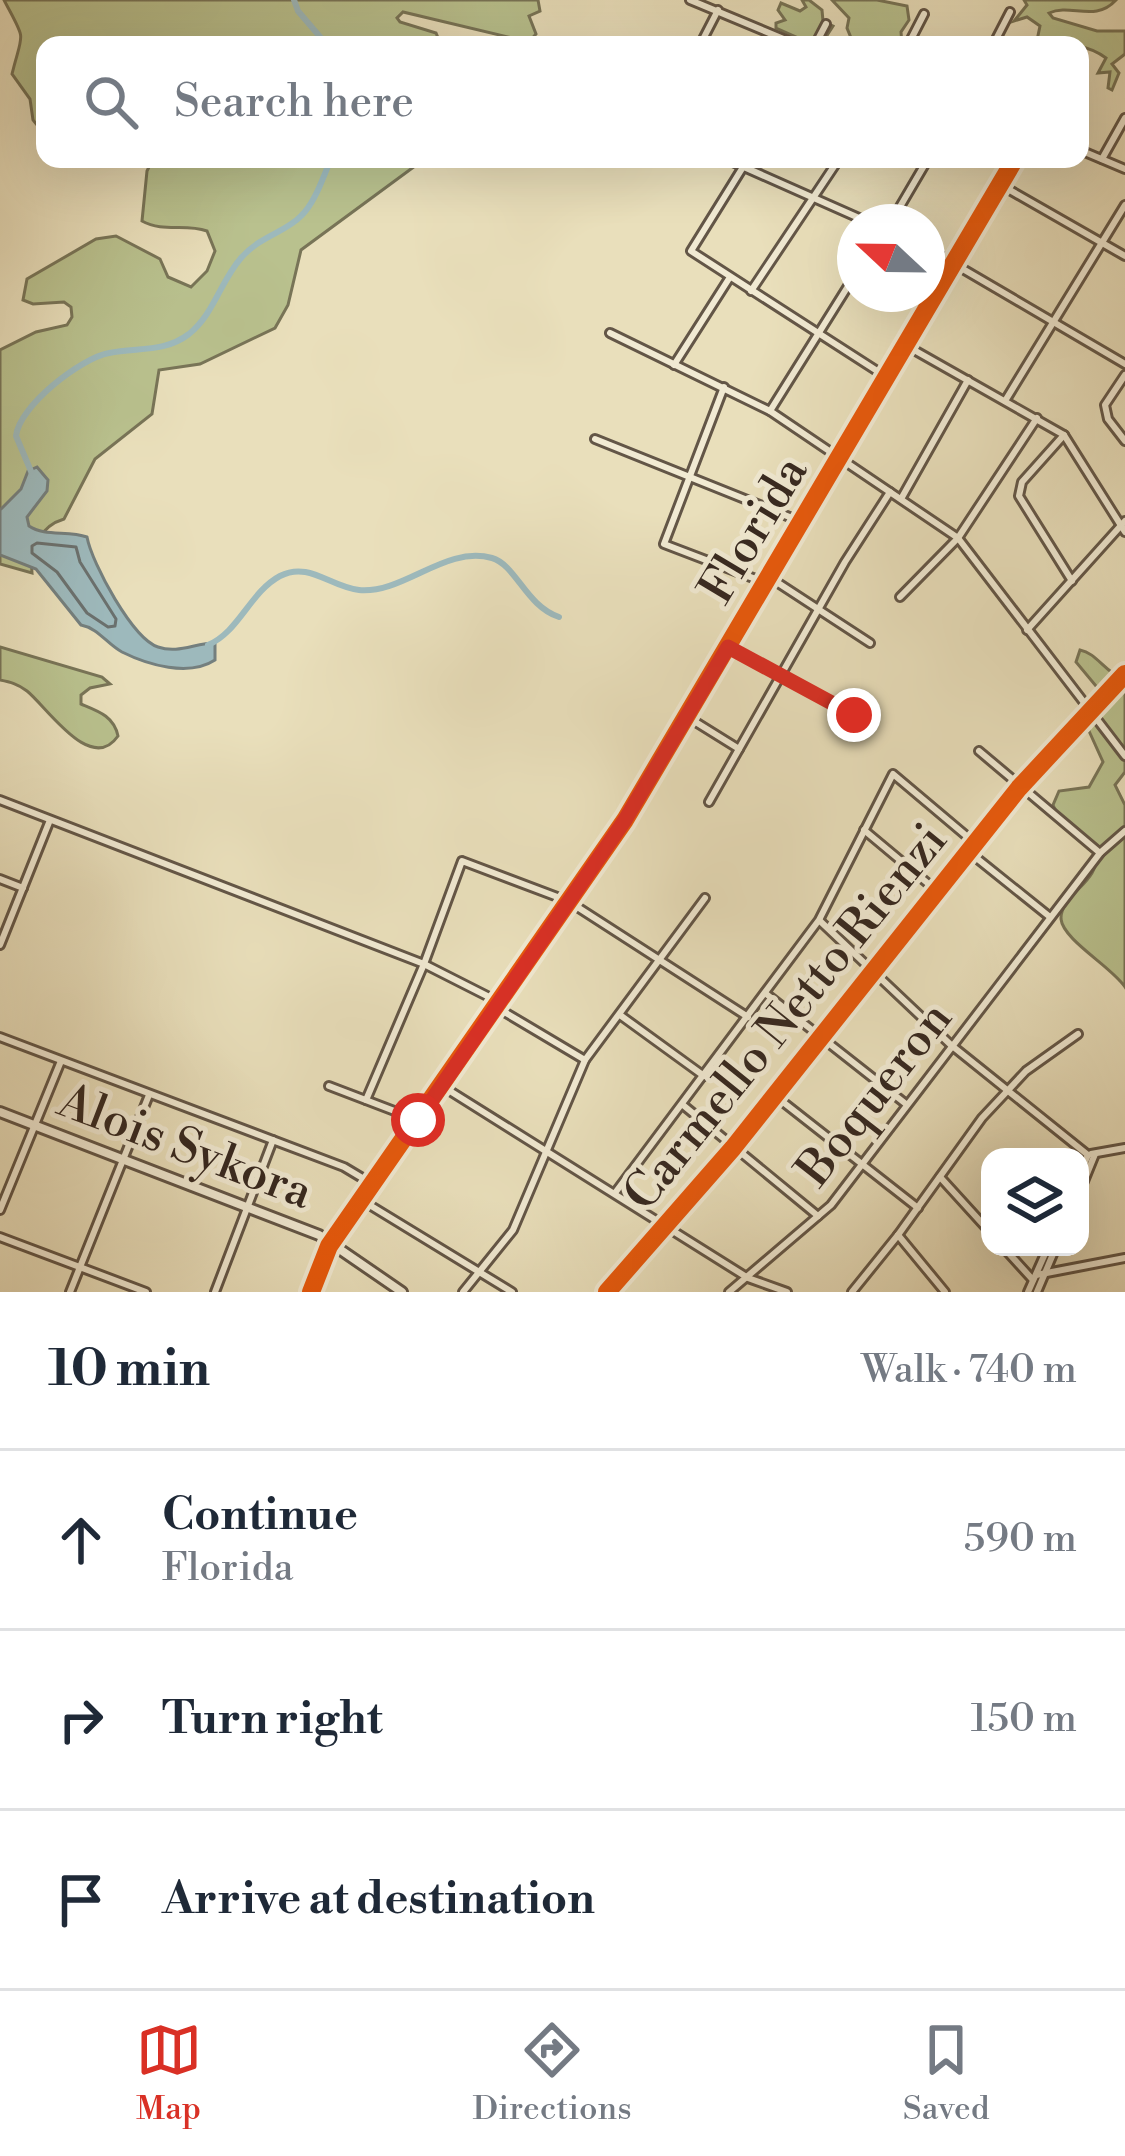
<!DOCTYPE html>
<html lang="en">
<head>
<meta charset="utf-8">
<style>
	body { margin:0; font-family:"Libre Bodoni",serif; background:#f2f2f3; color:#1f2937 }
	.controls { position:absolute; right:36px; bottom:36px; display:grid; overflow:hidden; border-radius:24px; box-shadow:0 12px 48px #0002 }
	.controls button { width:108px; height:108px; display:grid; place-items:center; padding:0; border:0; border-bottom:3px solid #e0e1e3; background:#fff; color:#1f2937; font:60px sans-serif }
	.compass { position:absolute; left:837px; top:204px; width:108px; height:108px; border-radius:50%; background:#fff; box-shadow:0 12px 48px #0002; rotate:292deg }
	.stop { position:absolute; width:36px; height:36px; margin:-27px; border:9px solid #d93025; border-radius:50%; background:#fff }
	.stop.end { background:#d93025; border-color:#fff; box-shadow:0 3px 12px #0008 }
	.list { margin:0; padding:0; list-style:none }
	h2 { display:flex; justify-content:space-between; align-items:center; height:156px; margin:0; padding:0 48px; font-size:51px }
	h2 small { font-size:39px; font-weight:400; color:#747a83 }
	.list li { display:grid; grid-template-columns:78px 1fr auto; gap:36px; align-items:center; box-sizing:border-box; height:180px; padding:0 48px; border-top:3px solid #e0e1e3 }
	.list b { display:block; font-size:45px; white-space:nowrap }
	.list p { margin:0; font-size:39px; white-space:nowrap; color:#747a83 }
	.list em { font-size:39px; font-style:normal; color:#747a83 }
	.icon { flex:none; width:66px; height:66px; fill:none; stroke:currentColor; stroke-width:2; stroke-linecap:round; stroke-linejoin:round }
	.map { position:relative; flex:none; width:1125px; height:1292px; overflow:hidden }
	.search { position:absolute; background:#fff; box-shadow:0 12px 48px #0002; left:36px; right:36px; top:36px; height:132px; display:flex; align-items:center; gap:30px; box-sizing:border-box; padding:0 42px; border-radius:24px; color:#747a83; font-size:45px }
	.sheet { height:696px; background:#fff }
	nav { display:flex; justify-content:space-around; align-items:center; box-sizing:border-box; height:168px; border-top:3px solid #e0e1e3; background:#fff; font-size:33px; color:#747a83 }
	nav a { display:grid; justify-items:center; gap:6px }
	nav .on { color:#d93025 }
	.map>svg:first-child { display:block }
</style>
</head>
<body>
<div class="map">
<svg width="1125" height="1292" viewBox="0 0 1125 1292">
	<rect width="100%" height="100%" fill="#e9dfbb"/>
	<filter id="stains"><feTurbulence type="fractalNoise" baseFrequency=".00167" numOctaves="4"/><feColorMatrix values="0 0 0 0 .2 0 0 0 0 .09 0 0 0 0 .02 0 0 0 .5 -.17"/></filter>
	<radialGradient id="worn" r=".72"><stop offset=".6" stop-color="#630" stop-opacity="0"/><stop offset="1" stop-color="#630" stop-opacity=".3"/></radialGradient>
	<g fill="#b9c18e" stroke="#787457" stroke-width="3">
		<path d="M4,0H538L540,11L529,16L536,34L529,42L403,12L397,18L400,22L436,33L441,45H45V135L33,120L30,99L12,74C23,29 27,44 4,0Z"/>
		<path d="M802,0H809L822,10L823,21L833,26L822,43L812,44L776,28V23L785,20L778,10L781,3L800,11L806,7Z"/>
		<path d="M832,0H877L907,6L909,20L901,32L902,45H854L847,28L849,18Z"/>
		<path d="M1024,0H1116C1095,23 1071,3 1049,13L1053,18L1097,31H1125V54L1112,64L1119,73L1112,90L1108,88L1110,72L1098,73L1106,58C1085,42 1064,45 1036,45L1040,26L1027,17L1014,21L1027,5Z"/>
		<path d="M153,159H418L415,166L301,250L288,305L275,328L200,364L159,370L152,414L95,459L64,519C40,526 30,549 32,573L0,564V350L36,332L67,325L72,317L71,307L64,302L33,304L23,300L27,279L96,239L116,236L160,259L168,277L191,287L207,271L215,251L207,231C185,223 164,233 142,221L147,171Z"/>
		<path d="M0,647L102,677L110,684L90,688L81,695V704C98,711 114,716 118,736C91,775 47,707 27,691C18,684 10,682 0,680Z"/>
		<path d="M1080,650C1097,653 1105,673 1125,680V772L1115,785L1125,805V987C1112,967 1063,940 1061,919C1060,894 1102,881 1095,854C1090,835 1060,824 1053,805L1059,791L1089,787L1103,762L1089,731L1087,703L1101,692L1076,662Z"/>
	</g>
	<path fill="#9db9bc" stroke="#747f7e" stroke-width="3" d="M37,467L48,480L47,491L27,517L29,526C45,537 68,530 87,537C92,564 133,639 158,647C178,654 195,643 215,643V660C189,677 148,665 122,652C107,644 98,628 81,625L36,569L0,555V510L21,489L28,471Z"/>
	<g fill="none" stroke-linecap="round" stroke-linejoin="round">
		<path stroke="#6a706e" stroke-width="3" d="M37,543L76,547L80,562L116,619L115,626L108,627L87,613L57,572L32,553V546Z"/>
		<g stroke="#9db9bc" stroke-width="6">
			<path d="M294,0L298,11L327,45"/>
			<path d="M33,476L16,436C19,406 81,358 109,353C138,347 164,353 189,334C214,314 220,282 241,258C260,236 286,232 301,216C315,203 323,177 331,159"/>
			<path d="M208,645C239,632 250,592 280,576C309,561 330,587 359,590C404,594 445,545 492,558C516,565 526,606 559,617"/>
		</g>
		<defs>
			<g id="minor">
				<path d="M690,0L798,45"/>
				<path d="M700,45L718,10"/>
				<path d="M815,45L826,24"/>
				<path d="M908,45L924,14"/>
				<path d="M993,45L1010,12"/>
				<path d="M1080,150L1125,169"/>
				<path d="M726,159L868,222"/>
				<path d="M748,159L691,251L888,378"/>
				<path d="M1102,159L1125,118"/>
				<path d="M1001,185L1125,256"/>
				<path d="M891,222L928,159"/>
				<path d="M927,248L1125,364"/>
				<path d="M751,291L839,159"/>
				<path d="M610,333L770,411L958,538L1125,756"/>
				<path d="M907,346L1064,435L1125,532"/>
				<path d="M674,365L730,277"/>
				<path d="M1125,375L1105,405L1108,419L1125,441"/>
				<path d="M724,387L664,544L766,583"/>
				<path d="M1005,401L1125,205"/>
				<path d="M770,411L855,275"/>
				<path d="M1064,435L1022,482L1019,496L1072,581"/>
				<path d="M595,439L802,522"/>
				<path d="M901,499L968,380"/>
				<path d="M769,577L870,643"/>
				<path d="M900,597L958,538L1037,418"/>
				<path d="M1027,630L1125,521"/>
				<path d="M728,647L855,715"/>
				<path d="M686,716L739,749"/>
				<path d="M0,800L424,964L499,1002"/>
				<path d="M709,802L845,562L890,492"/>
				<path d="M864,830L937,891"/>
				<path d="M969,852L1050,917"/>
				<path d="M1101,852L1125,831"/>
				<path d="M0,879L23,888"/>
				<path d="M820,921L951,1045L1088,1155"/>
				<path d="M0,945L50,820"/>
				<path d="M765,993L906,1104"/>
				<path d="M496,1007L585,1060"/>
				<path d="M620,1015L704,1076"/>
				<path d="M0,1037L344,1167L374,1185"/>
				<path d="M329,1086L418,1120"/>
				<path d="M442,1086L748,1278L787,1292"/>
				<path d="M774,1095L918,1208"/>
				<path d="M366,1100L424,964L462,861L568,901L748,1017"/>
				<path d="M683,1105L818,1216"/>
				<path d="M1091,1154L1125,1148"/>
				<path d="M1080,1173L1088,1155"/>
				<path d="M940,1177L990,1232"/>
				<path d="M1080,1191L1095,1154"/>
				<path d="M615,1193L819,920L893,774L976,844"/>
				<path d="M363,1201L512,1292"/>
				<path d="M0,1210L61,1061"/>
				<path d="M898,1235L945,1292"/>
				<path d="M0,1237L146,1292"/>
				<path d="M1003,1247L1033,1280"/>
				<path d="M1036,1275L1125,1258"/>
				<path d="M70,1292L149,1095"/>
				<path d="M215,1292L273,1140"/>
				<path d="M311,1292L329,1246L625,820L1015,159"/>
				<path d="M463,1292L513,1230L585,1060L705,898"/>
				<path d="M607,1292L733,1148L1019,788L1125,674"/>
				<path d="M729,1292L831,1205L1100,853L979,751"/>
				<path d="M852,1292L898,1235L982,1118L1026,1071L1078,1034"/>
				<path d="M1028,1292L1048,1247"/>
				<path d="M1037,1292L1056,1247"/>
			</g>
			<path id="tertiary" d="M0,1112L319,1235L402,1292"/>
		</defs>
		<use href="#minor" stroke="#635647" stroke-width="12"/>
		<use href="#tertiary" stroke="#635647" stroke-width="14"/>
		<use href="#minor" stroke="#f1ead3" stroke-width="6"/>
		<use href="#tertiary" stroke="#f1ead3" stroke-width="8"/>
		<defs>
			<g id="cycleway">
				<path d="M311,1292L329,1246L625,820L1015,159"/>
				<path d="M607,1292L733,1148L1019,788L1125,674"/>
			</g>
		</defs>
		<use href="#cycleway" stroke="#f1ead3" stroke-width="26"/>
		<use href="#cycleway" stroke="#e8590c" stroke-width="18"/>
	</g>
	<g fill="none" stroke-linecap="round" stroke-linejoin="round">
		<path stroke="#d93025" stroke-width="15" d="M418,1120L625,820L728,647L854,715"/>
	</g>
	<g text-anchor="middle" stroke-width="10" stroke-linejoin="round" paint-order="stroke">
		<g font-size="48" fill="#362820" stroke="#f1ead3">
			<text transform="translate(752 529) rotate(-59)" y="17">Florida</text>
			<text transform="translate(784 1016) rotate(-51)" y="17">Carmello Netto Rienzi</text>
			<text transform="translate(873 1093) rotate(-52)" y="17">Boqueron</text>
			<text transform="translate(186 1145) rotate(21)" y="17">Alois Sykora</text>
		</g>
	</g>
	<rect width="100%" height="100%" filter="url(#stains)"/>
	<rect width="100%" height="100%" fill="url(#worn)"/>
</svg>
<div class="controls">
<button><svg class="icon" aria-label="layers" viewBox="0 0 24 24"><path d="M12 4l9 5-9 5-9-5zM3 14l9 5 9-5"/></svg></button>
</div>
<svg class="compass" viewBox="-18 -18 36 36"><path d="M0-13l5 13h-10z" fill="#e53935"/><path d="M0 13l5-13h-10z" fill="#747a83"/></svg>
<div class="stop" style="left:418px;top:1120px"></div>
<div class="stop end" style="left:854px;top:715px"></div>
<div class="search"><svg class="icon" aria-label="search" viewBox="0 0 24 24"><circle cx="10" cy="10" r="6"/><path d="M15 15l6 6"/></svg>Search here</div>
</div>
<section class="sheet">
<h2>10 min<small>Walk · 740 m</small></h2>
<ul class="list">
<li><svg class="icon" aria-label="ahead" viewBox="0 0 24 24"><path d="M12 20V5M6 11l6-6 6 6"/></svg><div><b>Continue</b><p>Florida</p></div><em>590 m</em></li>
<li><svg class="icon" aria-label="right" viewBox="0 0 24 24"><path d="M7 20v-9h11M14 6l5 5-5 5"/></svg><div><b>Turn right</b></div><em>150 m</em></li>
<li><svg class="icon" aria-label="arrive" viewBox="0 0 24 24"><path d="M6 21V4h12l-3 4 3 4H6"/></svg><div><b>Arrive at destination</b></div></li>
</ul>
</section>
<nav>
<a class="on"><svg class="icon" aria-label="map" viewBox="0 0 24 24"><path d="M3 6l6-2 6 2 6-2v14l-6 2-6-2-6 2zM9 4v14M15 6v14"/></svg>Map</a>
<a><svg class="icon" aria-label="directions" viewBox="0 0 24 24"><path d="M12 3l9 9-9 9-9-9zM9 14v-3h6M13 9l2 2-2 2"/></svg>Directions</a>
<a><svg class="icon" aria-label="saved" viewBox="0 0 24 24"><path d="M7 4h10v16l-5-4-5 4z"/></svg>Saved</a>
</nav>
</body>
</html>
